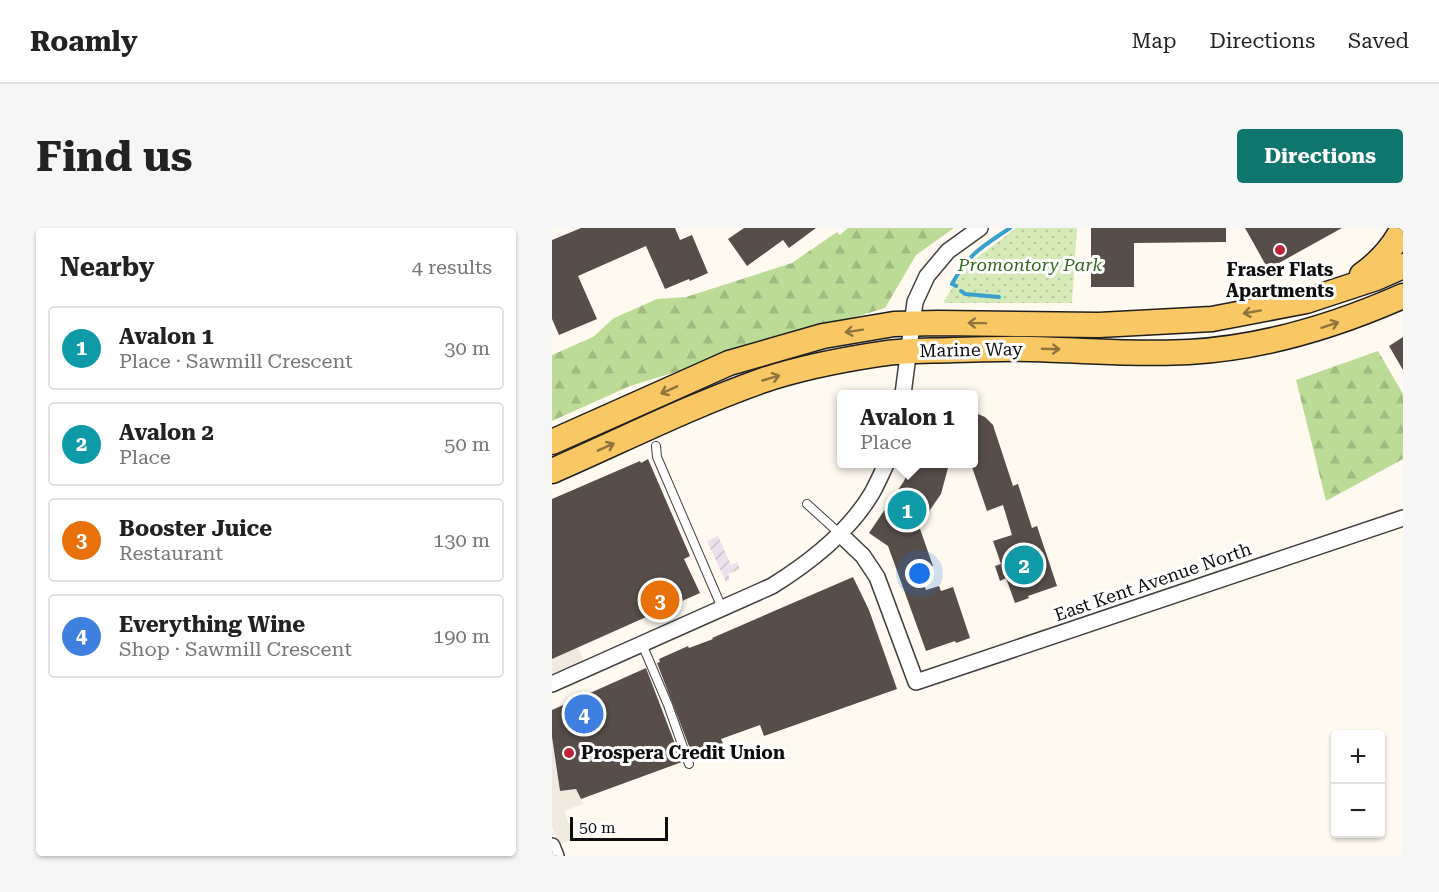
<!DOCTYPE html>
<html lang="en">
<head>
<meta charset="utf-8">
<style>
	body { margin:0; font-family:"Roboto Serif",serif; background:#f6f6f6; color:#222 }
	.controls { position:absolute; right:18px; bottom:18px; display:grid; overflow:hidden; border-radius:6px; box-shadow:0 2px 4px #0004 }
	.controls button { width:54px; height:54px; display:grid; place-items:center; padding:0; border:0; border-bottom:2px solid #e0e0e0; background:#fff; color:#222; font:30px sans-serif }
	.scale { position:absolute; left:18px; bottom:15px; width:98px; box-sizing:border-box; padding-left:6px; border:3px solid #0e0e0e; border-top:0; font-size:16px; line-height:21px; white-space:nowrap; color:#0e0e0e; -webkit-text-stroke:4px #fff; paint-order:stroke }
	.you { position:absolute; left:368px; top:346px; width:21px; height:21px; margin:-15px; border:4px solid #fff; border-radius:50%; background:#1a73e8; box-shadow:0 0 0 9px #1a73e833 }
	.badge { display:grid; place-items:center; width:39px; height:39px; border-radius:50%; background:#0f766e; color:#fff; font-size:20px; font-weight:700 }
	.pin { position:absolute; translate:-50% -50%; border:3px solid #fff; box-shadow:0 2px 6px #0006 }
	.popup { position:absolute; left:285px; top:162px; width:141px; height:78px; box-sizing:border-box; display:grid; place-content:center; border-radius:6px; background:#fff; filter:drop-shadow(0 2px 4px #0005); font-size:20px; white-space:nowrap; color:#767676 }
	.popup b { font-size:22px; color:#222 }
	.popup::after { content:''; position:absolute; left:50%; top:100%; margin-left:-12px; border:12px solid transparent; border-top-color:#fff }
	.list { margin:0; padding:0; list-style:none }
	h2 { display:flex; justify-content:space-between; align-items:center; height:78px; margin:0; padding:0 24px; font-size:26px }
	h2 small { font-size:20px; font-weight:400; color:#767676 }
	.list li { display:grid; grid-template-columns:39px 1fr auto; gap:18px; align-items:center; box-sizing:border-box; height:84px; margin:0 12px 12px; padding:0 12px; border:2px solid #e0e0e0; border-radius:6px }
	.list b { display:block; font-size:22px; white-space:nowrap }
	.list p { margin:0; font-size:20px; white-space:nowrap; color:#767676 }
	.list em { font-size:20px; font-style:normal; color:#767676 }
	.map { position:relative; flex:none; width:851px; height:628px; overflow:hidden; border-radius:6px }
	header { display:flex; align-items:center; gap:36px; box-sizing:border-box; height:84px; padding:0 30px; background:#fff; border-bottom:2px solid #e0e0e0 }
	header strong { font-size:28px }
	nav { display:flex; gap:33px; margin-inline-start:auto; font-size:21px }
	.intro { display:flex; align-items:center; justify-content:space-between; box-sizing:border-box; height:144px; padding:0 36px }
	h1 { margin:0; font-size:42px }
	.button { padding:15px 27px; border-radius:6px; background:#0f766e; color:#fff; font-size:21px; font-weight:700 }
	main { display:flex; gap:36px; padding:0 36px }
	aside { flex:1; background:#fff; border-radius:6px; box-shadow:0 2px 4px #0004 }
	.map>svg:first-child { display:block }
</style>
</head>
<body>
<header>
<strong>Roamly</strong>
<nav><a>Map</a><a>Directions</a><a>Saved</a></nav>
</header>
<div class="intro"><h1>Find us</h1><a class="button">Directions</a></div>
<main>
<aside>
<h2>Nearby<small>4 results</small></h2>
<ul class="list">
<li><span class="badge" style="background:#0f9aa8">1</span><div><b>Avalon 1</b><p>Place · Sawmill Crescent</p></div><em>30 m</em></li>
<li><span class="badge" style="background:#0f9aa8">2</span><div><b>Avalon 2</b><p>Place</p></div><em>50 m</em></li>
<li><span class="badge" style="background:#e8710a">3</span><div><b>Booster Juice</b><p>Restaurant</p></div><em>130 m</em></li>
<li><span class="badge" style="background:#3f7fe0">4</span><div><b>Everything Wine</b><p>Shop · Sawmill Crescent</p></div><em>190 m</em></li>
</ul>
</aside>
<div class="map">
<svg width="851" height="628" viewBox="0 0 851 628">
	<defs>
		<pattern id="industrial-furrows" width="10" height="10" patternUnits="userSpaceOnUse" patternTransform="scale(1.5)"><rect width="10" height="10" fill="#ebe2ed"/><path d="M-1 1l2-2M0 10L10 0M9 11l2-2" fill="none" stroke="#c8c1ca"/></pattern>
		<pattern id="grass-dots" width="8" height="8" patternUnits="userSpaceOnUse" patternTransform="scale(1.5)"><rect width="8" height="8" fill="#d6eab8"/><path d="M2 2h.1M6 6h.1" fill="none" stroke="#b6c89d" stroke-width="1.8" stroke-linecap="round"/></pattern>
		<pattern id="forest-firs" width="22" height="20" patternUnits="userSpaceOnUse" patternTransform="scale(1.5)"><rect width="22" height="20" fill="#bbdb97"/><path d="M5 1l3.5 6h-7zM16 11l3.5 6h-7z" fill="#a0bb81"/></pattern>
	</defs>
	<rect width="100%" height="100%" fill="#fffaef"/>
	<path fill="url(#industrial-furrows)" d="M166,308L179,337L185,334L188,341L176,346L178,352L174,354L155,313Z"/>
	<path fill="url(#grass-dots)" d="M464,0H525L520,75H391L413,39Z"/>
	<g fill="url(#forest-firs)">
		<path d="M296,0H402L364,27L333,80L78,158L0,193V127L41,109L62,90L105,71L134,69L240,35L285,4L288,7Z"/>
		<path d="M826,123L851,166V231L774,273L744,152Z"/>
	</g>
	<g fill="#efe9de">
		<path d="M26,419L32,433L0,447V431Z"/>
		<path d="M0,509L8,563L24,561L31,576L12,583L23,611L7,616L0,599Z"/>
	</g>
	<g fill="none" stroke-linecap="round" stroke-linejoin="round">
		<g stroke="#3aa0ce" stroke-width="4">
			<path d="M404,58L400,56C417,25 430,19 458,0"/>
			<path d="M409,63L413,66L447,69"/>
		</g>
	</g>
	<g fill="#574e4a">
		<path d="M29,0H123L128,12L140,7L156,45L138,53L137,51L113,61L94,18L26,48L45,91L7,107L0,91V12Z"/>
		<path d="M192,0H264L237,20L231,12L195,38L176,11Z"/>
		<path d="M539,0H674V14L582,15V59H539Z"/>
		<path d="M693,0H790L716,41Z"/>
		<path d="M851,109V142L837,118Z"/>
		<path d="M421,184L433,189L441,197L461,258L466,256L480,300L485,298L505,358L476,368L477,370L463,375L454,350L448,353L443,338L449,336L441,313L460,307L451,277L435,283L419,236H421Z"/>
		<path d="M96,231L138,328L132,331L148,365L0,431V271L88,233L89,235Z"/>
		<path d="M359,236H397L389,266L367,298L381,338L367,342L374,362L387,358L389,363L401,359L418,410L404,415L403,413L374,423L336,318L317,305L352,253Z"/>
		<path d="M301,349L317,382L345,461L212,508L208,497L169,511L173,520L142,531L105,435L108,434L107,431L136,418L137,420L161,411L160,410Z"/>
		<path d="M94,440L130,534L29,571L24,561L8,563L0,509V482Z"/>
	</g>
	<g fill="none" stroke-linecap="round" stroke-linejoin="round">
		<defs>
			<g id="service">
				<path d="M104,218L105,229L170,380"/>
				<path d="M255,276L287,305"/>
				<path d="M90,416L116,477L137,536"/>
			</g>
			<g id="minor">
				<path d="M351,166L363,74L375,48L396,23L428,0"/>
				<path d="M287,305L311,328L325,349L364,454L851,290"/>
				<path d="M0,456L220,358C257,335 297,304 320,265C325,256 330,245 334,236"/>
				<path d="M0,618L4,628"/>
			</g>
			<g id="primary">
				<path d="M810,47C828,34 841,20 851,0"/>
				<path d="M0,214L177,135L271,108L342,96L386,95L547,97L660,91L754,73L824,50L851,38"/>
				<path d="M0,243C69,213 138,178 209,153C247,140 288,132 328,126C352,122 377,123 401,122C426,122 452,120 478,121C531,122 584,127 637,124C711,120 783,98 851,68"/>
			</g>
		</defs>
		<use href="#service" stroke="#414141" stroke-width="10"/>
		<use href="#minor" stroke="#414141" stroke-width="18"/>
		<use href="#primary" stroke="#1f1f1f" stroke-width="27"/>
		<use href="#service" stroke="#fff" stroke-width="8"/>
		<use href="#minor" stroke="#fff" stroke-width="15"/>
		<use href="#primary" stroke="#f9c865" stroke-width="24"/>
	</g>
	<defs><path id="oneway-shaft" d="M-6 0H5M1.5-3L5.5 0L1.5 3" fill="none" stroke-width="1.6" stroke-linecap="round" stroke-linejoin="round" transform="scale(1.5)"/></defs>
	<g stroke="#8f743e">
		<use href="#oneway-shaft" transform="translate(700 84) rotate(170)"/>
		<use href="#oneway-shaft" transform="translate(425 95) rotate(-179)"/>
		<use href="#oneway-shaft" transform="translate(778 97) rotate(-18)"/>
		<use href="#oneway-shaft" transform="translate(302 103) rotate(171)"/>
		<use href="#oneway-shaft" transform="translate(499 121) rotate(2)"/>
		<use href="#oneway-shaft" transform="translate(219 150) rotate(-16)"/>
		<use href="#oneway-shaft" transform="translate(117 162) rotate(156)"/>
		<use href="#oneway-shaft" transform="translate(54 219) rotate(-24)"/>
	</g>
	<g fill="#bf2539" stroke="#fff" stroke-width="2">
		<circle cx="728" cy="22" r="6"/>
		<circle cx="17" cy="525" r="6"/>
	</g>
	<g text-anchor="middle" stroke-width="6" stroke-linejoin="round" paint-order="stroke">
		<g font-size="18" font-style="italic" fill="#33671e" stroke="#fff">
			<text x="478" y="43">Promontory Park</text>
		</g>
		<g font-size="18" font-weight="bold" fill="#0e0e0e" stroke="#fff">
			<text x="728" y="48">Fraser Flats<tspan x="728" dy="21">Apartments</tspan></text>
			<text x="29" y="531" text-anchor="start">Prospera Credit Union</text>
		</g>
		<g font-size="18" fill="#0e0e0e" stroke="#fff">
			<text transform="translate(419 122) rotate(-1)" y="6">Marine Way</text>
			<text transform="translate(601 354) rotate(-19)" y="6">East Kent Avenue North</text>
		</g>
	</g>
</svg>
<div class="controls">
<button>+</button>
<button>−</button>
</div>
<div class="scale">50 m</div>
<div class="you"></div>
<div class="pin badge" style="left:355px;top:282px;background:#0f9aa8">1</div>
<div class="popup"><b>Avalon 1</b>Place</div>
<div class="pin badge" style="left:472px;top:337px;background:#0f9aa8">2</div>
<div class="pin badge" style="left:108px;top:372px;background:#e8710a">3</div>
<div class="pin badge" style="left:32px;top:486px;background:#3f7fe0">4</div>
</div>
</main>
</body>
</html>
